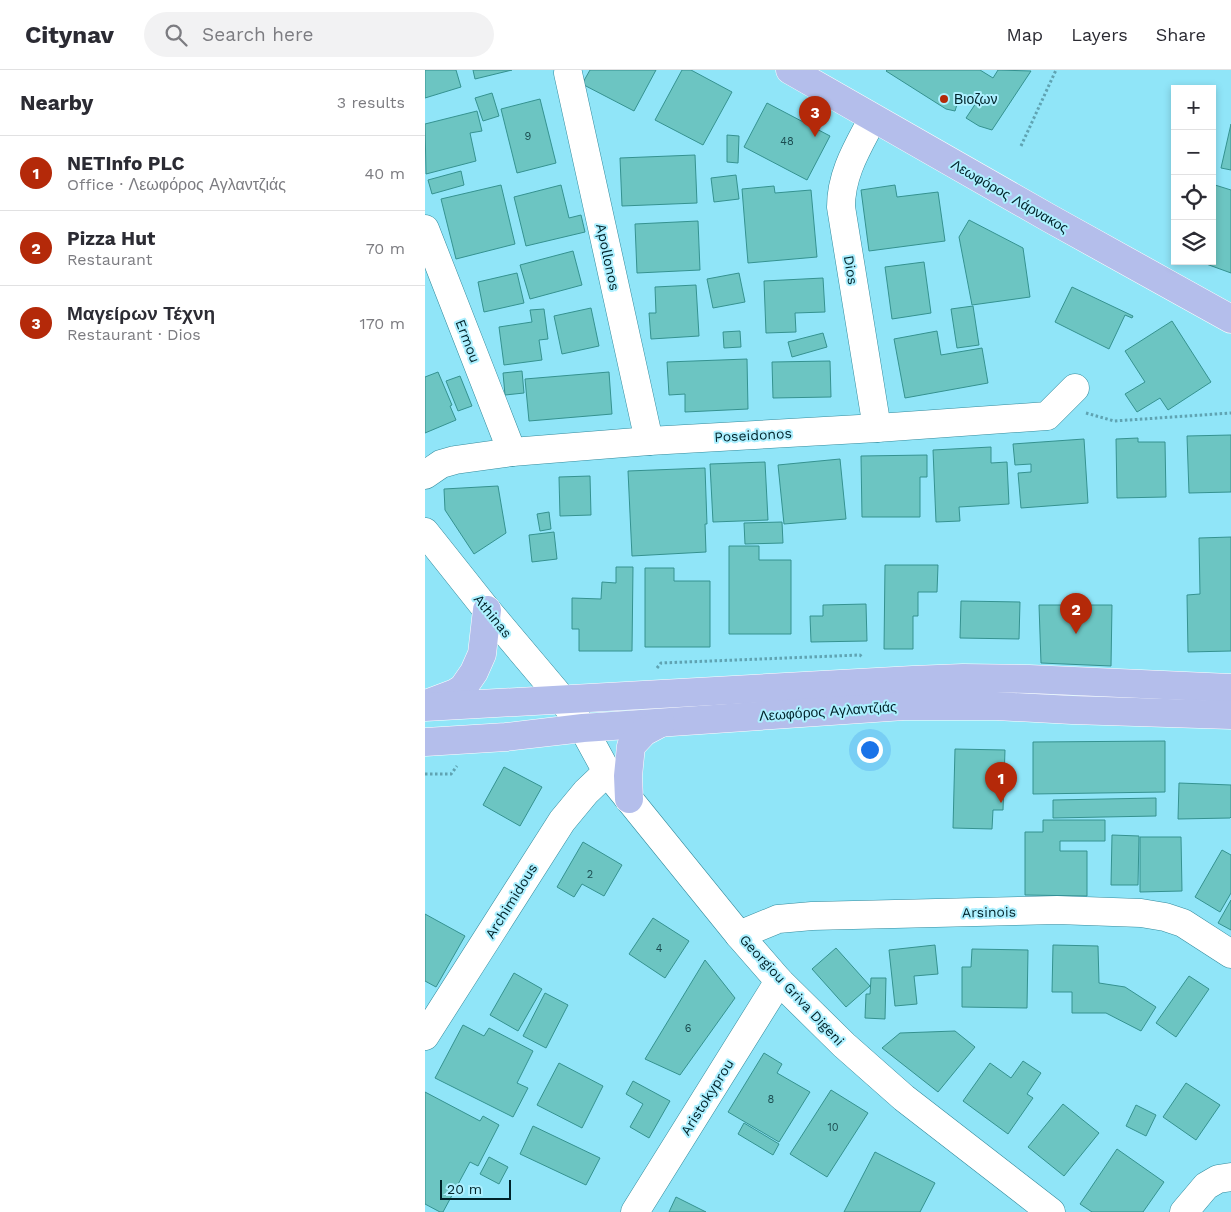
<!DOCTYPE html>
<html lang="en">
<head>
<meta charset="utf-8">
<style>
	body { margin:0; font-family:"Work Sans",sans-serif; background:#f2f2f3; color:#2b2b33 }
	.controls { position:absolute; right:15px; top:15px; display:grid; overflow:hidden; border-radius:0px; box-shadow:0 2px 8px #0003 }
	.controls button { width:45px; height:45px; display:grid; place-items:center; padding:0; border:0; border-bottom:1px solid #e1e1e2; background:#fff; color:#2b2b33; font:25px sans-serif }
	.scale { position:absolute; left:15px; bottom:12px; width:71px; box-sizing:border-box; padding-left:5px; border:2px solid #00232a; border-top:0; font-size:14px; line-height:18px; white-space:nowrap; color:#00232a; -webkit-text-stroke:4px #adf0ff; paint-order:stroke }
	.you { position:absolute; left:444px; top:679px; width:18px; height:18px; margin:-12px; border:4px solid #fff; border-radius:50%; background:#1a73e8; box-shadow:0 0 0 8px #1a73e833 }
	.badge { display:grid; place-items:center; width:32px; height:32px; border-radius:50%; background:#b42909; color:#fff; font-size:16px; font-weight:700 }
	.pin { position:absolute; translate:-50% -41px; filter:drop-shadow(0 1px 2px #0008) }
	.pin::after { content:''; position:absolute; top:26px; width:18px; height:15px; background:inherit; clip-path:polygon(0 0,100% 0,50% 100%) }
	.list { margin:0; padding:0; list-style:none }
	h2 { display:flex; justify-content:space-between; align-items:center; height:65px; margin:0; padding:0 20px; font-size:21px }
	h2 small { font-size:16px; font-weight:400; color:#7c7c81 }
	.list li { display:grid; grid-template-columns:32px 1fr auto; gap:15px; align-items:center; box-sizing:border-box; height:75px; padding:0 20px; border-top:1px solid #e1e1e2 }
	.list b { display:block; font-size:19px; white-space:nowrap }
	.list p { margin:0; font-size:16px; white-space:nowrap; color:#7c7c81 }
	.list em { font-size:16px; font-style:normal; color:#7c7c81 }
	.icon { flex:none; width:28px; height:28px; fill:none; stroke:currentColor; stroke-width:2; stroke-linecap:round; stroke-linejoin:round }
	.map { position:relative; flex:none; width:806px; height:1142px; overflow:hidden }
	header { display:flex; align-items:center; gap:30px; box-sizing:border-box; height:70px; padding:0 25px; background:#fff; border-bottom:1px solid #e1e1e2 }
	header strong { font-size:24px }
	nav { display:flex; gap:28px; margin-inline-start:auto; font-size:18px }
	.search { width:350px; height:45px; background:#f2f2f3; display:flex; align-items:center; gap:12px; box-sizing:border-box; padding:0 18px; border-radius:28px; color:#7c7c81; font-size:19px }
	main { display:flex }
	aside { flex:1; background:#fff }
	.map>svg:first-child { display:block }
</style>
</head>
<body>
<header>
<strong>Citynav</strong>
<div class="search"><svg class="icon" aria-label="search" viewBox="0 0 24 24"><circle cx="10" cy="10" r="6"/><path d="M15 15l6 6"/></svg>Search here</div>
<nav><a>Map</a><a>Layers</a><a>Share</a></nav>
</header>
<main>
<aside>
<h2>Nearby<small>3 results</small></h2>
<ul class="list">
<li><span class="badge">1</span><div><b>NETInfo PLC</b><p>Office · Λεωφόρος Αγλαντζιάς</p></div><em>40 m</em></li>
<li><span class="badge">2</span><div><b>Pizza Hut</b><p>Restaurant</p></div><em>70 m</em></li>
<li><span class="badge">3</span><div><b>Μαγείρων Τέχνη</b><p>Restaurant · Dios</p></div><em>170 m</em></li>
</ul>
</aside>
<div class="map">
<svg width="806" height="1142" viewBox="0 0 806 1142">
	<rect width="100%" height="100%" fill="#90e5f8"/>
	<g fill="#6cc5c2" stroke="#359290">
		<path d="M0,0H31L36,17L0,28Z"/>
		<path d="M48,0H87L50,9Z"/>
		<path d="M165,0H231L209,41L157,14Z"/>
		<path d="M257,0H266L307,22L278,75L230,50Z"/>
		<path d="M462,0H555L568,8L573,0L606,1L567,60L554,56L541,48L551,33L536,24L534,28L530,41L521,39L461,1Z"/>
		<path d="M67,23L74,46L58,51L50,28Z"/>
		<path d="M115,29L131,93L92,103L76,39Z"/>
		<path d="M342,33L405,66L382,110L319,77Z"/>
		<path d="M52,41L57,61L45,63L51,91L1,104L0,54Z"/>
		<path d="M806,54V100L796,98Z"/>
		<path d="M302,65L314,66L313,93L302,92Z"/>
		<path d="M270,85L272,133L197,136L195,88Z"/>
		<path d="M36,101L39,115L7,124L3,110Z"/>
		<path d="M311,105L314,129L289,132L286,108Z"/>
		<path d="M76,115L90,174L31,189L16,129Z"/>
		<path d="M136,115L144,148L156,145L160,162L101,176L89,127Z"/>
		<path d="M470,115L472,127L513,122L520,171L444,181L436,120Z"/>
		<path d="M790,115L806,120V203L773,191H787V121Z"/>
		<path d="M349,116L350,123L386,120L392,187L323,193L317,119Z"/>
		<path d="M544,150L598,178L605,227L547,235L534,167Z"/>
		<path d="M273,151L275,200L212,203L210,154Z"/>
		<path d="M148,181L157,215L105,229L95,195Z"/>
		<path d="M499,192L506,243L467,249L460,197Z"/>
		<path d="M92,203L99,233L59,242L53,212Z"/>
		<path d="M314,203L320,232L288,238L282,209Z"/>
		<path d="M398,208L400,242L370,243L371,262L341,263L339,211Z"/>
		<path d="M271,215L274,266L226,269L224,243H231L230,217Z"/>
		<path d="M647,217L708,246L707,248L700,245L684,279L630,252Z"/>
		<path d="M548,236L554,275L532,278L526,239Z"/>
		<path d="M166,238L174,276L137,284L129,246Z"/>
		<path d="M119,239L123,269L114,270L117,290L79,295L74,257L107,252L105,240Z"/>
		<path d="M747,251L786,312L743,340L735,328L712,342L700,324L720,312L700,281Z"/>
		<path d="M315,261L316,277L299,278L298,262Z"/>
		<path d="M512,261L516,285L557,278L563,313L480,328L469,269Z"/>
		<path d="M398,263L402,277L367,287L363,272Z"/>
		<path d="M322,289L323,339L260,342V324L244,325L242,292Z"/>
		<path d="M405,291L406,327L348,328L347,292Z"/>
		<path d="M97,301L99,323L80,325L78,303Z"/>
		<path d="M13,302L27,335L25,336L31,350L0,363V307Z"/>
		<path d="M184,302L187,344L104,351L100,309Z"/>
		<path d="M35,306L47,336L33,341L21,311Z"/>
		<path d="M806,365V422L764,423L762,366Z"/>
		<path d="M713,368V372H740L741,427L692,428L691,369Z"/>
		<path d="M659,369L663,433L596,438L593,403L606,402V394L590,395L588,374Z"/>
		<path d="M566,377V393L582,392L584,434L534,437L535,451L511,452L508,380Z"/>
		<path d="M502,385V407H495V447H437L436,386Z"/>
		<path d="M415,389L421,449L359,454L353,395Z"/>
		<path d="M340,392L343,450L288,452L285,394Z"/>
		<path d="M280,398L282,454H280L281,482L207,486L203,401Z"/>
		<path d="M165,406L166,445L135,446L134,407Z"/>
		<path d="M73,416L81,463L49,484L20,440L19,419Z"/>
		<path d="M124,442L126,459L115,461L112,444Z"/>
		<path d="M357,452L358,473L320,474L319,453Z"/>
		<path d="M129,462L132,489L107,492L104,465Z"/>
		<path d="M806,467V581L763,582L762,525L775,524L774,468Z"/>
		<path d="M304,476H334V490H366V564H304Z"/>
		<path d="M460,495H513L512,522H493V546H488V579H459Z"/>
		<path d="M191,497H208L207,581H154V559H147V528L176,529L177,512L191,513Z"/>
		<path d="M220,498H249V511H285V577H220Z"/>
		<path d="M536,531L595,532L594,569L535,568Z"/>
		<path d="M441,534L442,571L386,572L385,546H398V535Z"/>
		<path d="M614,535H687L686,596L616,593Z"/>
		<path d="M740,671V722L608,724V672Z"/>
		<path d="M530,679L580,680L578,740H568L567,759L528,758Z"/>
		<path d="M79,697L117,717L95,756L58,735Z"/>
		<path d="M754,713L806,715V747L805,748L753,749Z"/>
		<path d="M731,728V746L628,748V730Z"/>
		<path d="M618,750H680V771H635V781H662V826L600,825V762H618Z"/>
		<path d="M687,765L714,766L713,815H686Z"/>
		<path d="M715,767H756L757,821L715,822Z"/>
		<path d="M158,772L197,795L179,826L157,814L149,827L132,817Z"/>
		<path d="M797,780L806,785V823L795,842L770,827Z"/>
		<path d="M806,830V860L793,853Z"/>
		<path d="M0,844L40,866L11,917L0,911Z"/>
		<path d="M228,848L264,871L240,908L204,884Z"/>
		<path d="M510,875L513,904L489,906L492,934L470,936L464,880Z"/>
		<path d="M628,875L673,876L674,913L700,917L731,937L716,961L681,943H647V922H627Z"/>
		<path d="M411,878L445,916L421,937L387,899Z"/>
		<path d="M547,879L603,880L602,938L537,937V897H546Z"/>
		<path d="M280,890L310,928L255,1005L220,989Z"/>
		<path d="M89,903L117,919L93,961L65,945Z"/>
		<path d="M764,906L784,919L751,967L731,953Z"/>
		<path d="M446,908H461L460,949L440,948L441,924H445Z"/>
		<path d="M120,923L143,935L121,978L98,966Z"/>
		<path d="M38,955L59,966L64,958L108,981L92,1013L103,1018L88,1047L10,1008Z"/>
		<path d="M530,961L550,977L513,1022L457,978L475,963Z"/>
		<path d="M339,983L357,994L352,1003L385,1022L354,1072L303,1042Z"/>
		<path d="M598,991L616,1003L602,1024L608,1028L583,1064L538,1031L565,993L586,1008Z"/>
		<path d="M134,993L178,1016L157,1058L112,1035Z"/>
		<path d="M208,1011L245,1031L224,1068L205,1057L218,1034L201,1024Z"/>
		<path d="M761,1013L795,1035L771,1070L738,1047Z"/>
		<path d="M406,1020L443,1043L402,1107L365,1084Z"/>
		<path d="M0,1022L55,1051L58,1046L74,1055L53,1096L45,1092L18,1142H15L0,1134Z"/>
		<path d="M638,1034L674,1063L639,1106L603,1077Z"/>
		<path d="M711,1035L731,1045L721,1066L701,1056Z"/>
		<path d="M319,1053L354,1074L348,1085L313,1064Z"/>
		<path d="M108,1056L175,1088L161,1115L95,1084Z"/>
		<path d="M692,1079L739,1112L718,1142H667L655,1134Z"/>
		<path d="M450,1082L510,1113L495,1142H419Z"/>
		<path d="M64,1087L83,1097L74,1114L55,1104Z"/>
		<path d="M251,1127L281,1142H244Z"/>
	</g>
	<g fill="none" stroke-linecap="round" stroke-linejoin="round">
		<defs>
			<g id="minor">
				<path d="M143,3L224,371"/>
				<path d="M448,48C433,77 416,103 416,137L452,358"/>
				<path d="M0,159L87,382"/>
				<path d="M0,405L16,394L30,390L87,382L224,371L452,358L622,346L650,318"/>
				<path d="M0,462L62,540L137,629L158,658L182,702L314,865L354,911L419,975L479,1028L626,1142"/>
				<path d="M314,865L353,849L387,846L632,840L716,843L740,847L758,853L806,884"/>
				<path d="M0,966L137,751L161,722L182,702"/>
				<path d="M210,1142L354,911"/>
				<path d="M759,1142L781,1116L793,1109L806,1107"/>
			</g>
			<g id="major">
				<path d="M365,0L624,148L806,249"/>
				<path d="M6,632L30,623L38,618L49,602L57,584L62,540"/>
				<path d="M0,637L488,610L538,608L604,609L806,618"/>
				<path d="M0,672L81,667L158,658L479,636H571L647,640L806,645"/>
				<path d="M204,729L203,706L206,676L219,662L236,653"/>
			</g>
		</defs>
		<use href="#minor" stroke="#338b9d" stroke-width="29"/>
		<use href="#major" stroke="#fff" stroke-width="29"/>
		<g stroke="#5fa3b2" stroke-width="3" stroke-dasharray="2.5 2.5" stroke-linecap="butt">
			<path d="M596,76L631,0"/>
			<path d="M661,343L689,351L806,343"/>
			<path d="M232,598L236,593L435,585L437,587"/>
			<path d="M0,704H26L32,696"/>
		</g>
		<use href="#minor" stroke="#fff" stroke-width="28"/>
		<use href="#major" stroke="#b4beeb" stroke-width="28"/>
	</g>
	<circle fill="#b42909" stroke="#adf0ff" stroke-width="2" cx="519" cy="29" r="5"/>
	<g text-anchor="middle" stroke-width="4" stroke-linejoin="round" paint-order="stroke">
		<g font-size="11" fill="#1b4c50">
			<text x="103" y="70">9</text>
			<text x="362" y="75">48</text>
			<text x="165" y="808">2</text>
			<text x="234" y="882">4</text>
			<text x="263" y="962">6</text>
			<text x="346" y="1033">8</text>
			<text x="408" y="1061">10</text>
		</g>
		<g font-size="14" fill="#00232a" stroke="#adf0ff" text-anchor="start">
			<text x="529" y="34">Βιοζων</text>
		</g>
		<g font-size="14" fill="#00232a" stroke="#adf0ff">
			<text transform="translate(585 126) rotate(30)" y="5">Λεωφόρος Λάρνακος</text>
			<text transform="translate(183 187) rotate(78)" y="5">Apollonos</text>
			<text transform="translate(426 200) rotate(81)" y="5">Dios</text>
			<text transform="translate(43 271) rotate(69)" y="5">Ermou</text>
			<text transform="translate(328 365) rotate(-3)" y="5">Poseidonos</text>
			<text transform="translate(68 546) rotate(51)" y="5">Athinas</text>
			<text transform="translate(403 641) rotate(-4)" y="5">Λεωφόρος Αγλαντζιάς</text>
			<text transform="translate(86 831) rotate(-58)" y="5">Archimidous</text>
			<text transform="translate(564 842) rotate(-1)" y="5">Arsinois</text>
			<text transform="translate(367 920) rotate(47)" y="5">Georgiou Griva Digeni</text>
			<text transform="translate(282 1027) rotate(-58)" y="5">Aristokyprou</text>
		</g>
	</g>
</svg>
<div class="controls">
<button>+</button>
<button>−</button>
<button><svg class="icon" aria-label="locate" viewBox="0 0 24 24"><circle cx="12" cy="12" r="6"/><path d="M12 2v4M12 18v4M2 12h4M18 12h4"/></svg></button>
<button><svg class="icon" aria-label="layers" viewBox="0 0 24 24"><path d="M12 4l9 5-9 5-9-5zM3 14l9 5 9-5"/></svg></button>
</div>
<div class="scale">20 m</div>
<div class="you"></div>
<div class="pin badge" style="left:576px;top:733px">1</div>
<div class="pin badge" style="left:651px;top:564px">2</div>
<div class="pin badge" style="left:390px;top:67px">3</div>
</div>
</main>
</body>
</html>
